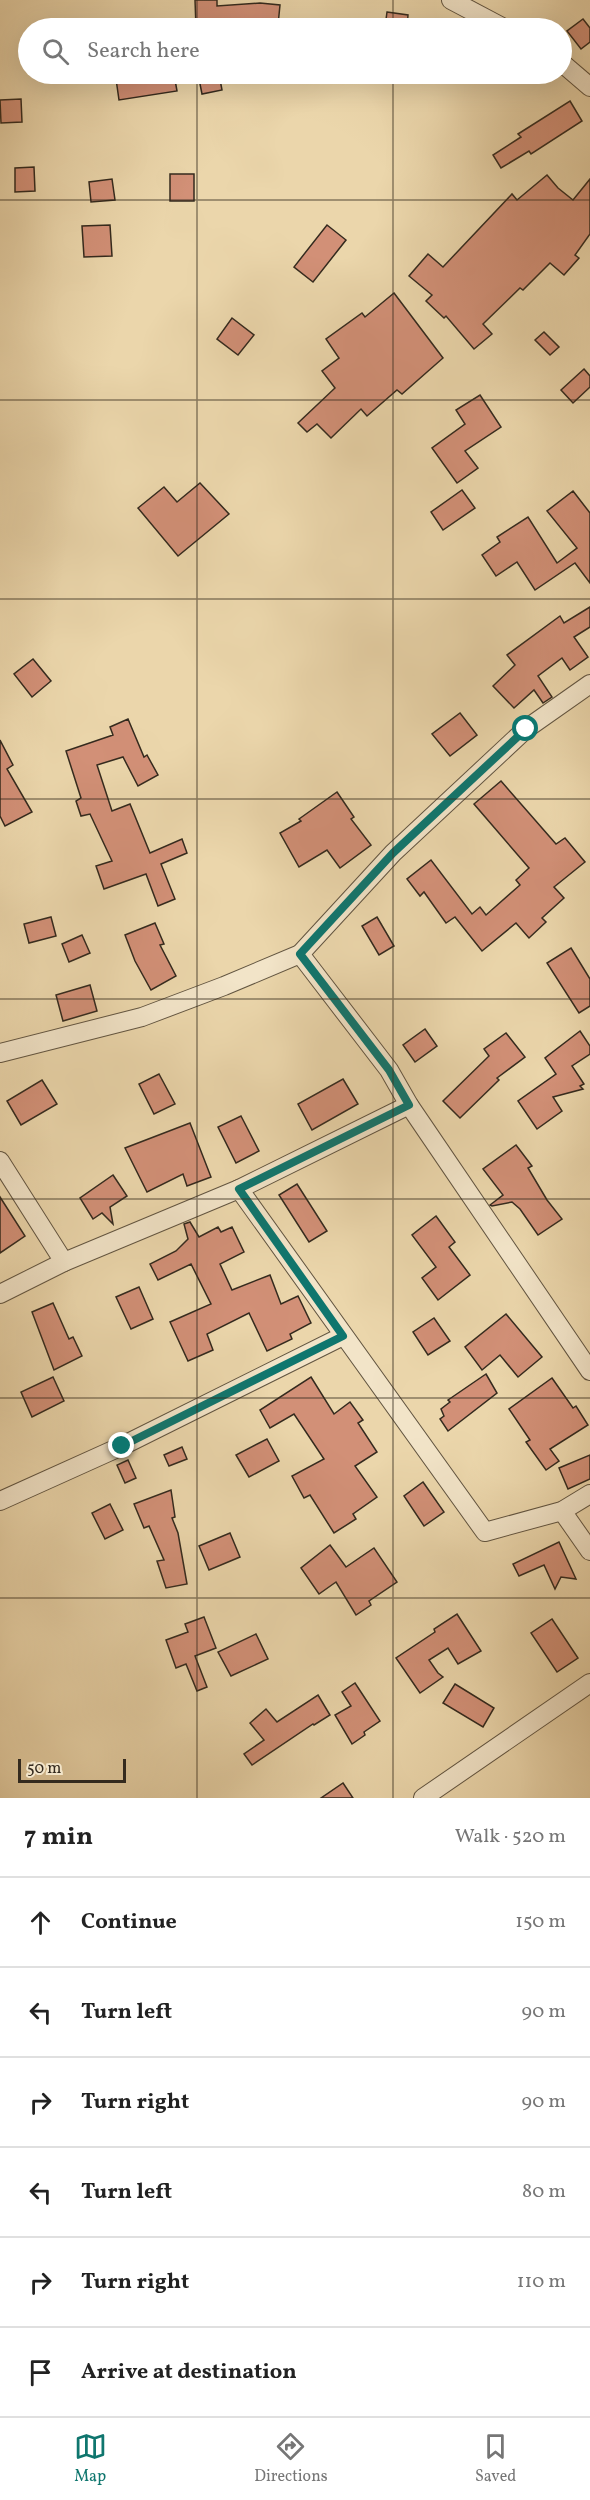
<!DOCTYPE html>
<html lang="en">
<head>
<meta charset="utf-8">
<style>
	body { margin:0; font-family:Vollkorn,serif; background:#f6f6f6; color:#222 }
	.scale { position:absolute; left:18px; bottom:15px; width:108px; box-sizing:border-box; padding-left:6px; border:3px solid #342a1e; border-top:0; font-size:16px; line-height:21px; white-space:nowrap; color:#342a1e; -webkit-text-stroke:4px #f2e4c8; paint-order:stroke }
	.stop { position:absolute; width:18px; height:18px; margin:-14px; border:4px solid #0f766e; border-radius:50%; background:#fff }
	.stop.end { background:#0f766e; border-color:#fff; box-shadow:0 2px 6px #0008 }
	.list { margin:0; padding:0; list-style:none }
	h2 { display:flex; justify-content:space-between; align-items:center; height:78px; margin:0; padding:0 24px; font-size:26px }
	h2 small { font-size:20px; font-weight:400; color:#767676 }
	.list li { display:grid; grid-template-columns:39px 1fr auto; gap:18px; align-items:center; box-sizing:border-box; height:90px; padding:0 24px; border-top:2px solid #e0e0e0 }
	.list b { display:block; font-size:22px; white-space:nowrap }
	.list em { font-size:20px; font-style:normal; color:#767676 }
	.icon { flex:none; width:33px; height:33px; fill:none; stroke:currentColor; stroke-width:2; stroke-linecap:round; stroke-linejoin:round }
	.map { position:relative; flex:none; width:590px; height:1798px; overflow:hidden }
	.search { position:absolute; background:#fff; box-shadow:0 6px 24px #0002; left:18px; right:18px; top:18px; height:66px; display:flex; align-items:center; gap:15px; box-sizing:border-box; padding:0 21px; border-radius:33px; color:#767676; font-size:22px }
	.sheet { height:618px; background:#fff }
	nav { display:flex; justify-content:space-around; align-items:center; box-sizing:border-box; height:84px; border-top:2px solid #e0e0e0; background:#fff; font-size:16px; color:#767676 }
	nav a { display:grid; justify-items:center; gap:3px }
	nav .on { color:#0f766e }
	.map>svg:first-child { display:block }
</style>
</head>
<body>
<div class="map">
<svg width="590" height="1798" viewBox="0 0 590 1798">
	<rect width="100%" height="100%" fill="#ebd6ab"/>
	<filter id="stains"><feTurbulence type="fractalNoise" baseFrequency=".00333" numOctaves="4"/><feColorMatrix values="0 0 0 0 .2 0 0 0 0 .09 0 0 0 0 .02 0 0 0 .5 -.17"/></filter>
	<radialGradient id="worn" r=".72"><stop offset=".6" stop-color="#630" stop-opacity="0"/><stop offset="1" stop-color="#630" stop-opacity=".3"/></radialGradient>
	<g fill="#d29077" stroke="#342a1e" stroke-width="1.5">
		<path d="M195,0H217V6L260,3L280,5L278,25L247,22L248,28H196Z"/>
		<path d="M387,12L408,15L407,28L385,27Z"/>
		<path d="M583,19L590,28V42L581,49L567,31Z"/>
		<path d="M174,74L177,91L119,100L116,79L143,76V78Z"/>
		<path d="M198,74H219L222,90L202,94Z"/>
		<path d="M21,99L22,122L1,123L0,100Z"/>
		<path d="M570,101L582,121L531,154L529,151L501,168L493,155L521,137L518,134Z"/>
		<path d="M34,167L35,191L15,192V168Z"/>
		<rect x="170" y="174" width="24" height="27"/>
		<path d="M547,175L558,188L573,200L590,179V234L575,255L579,258L564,275L550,263L523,290L520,288L483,324L492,334L474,349L446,316L444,318L426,301L432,295L409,276L428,254L443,267L512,194L517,200Z"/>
		<path d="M112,179L115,200L91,202L89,182Z"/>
		<path d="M110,225L112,256L84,257L82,226Z"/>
		<path d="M327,225L346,240L313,282L294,267Z"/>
		<path d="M394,293L443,358L402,394L397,390L367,416L361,409L331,438L317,424L307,432L298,423L335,388L322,371L339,358L326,339L362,313L365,317Z"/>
		<path d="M232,318L254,335L238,355L217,339Z"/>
		<path d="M544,332L559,347L550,355L535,340Z"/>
		<path d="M584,369L590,376V387L573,403L561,390Z"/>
		<path d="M480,395L501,427L465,451L478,468L457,483L432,448L465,424L456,410Z"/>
		<path d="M200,483L229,514L178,556L138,508L164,487L177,502Z"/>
		<path d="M462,490L475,508L443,530L431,512Z"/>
		<path d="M573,491L590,513V583L575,563L535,590L517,562L496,576L482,555L500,542L497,537L528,517L557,563L577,548L547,511Z"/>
		<path d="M590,607V627L574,637L588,657L570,670L562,658L538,676L552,697L543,703L534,690L514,708L493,686L515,665L507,655L560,616L564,623Z"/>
		<path d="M33,659L51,681L32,697L14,674Z"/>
		<path d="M460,713L477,735L450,756L432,734Z"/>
		<path d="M128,719L144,757L147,755L158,775L138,786L123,757L97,765L112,811L130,804L150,853L182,839L187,853L161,864L175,899L158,906L146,874L104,889L96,866L112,861L90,814L81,816L76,801L81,798L66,751L113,735L110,727Z"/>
		<path d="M0,740L13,765L7,769L32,812L5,826L0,816Z"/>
		<path d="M501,781L556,844L565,838L585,862L554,887L564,898L542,918L546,922L529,938L516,923L482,951L455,917L446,923L424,892L420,896L407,879L431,860L472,914L480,907L486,915L520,885L516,880L529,868L474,804Z"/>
		<path d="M337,792L354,817L351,819L371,845L340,868L327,850L299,867L280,833L301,821L299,819Z"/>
		<path d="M51,917L56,936L29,943L24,924Z"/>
		<path d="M377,917L394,946L379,955L362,926Z"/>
		<path d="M155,923L164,944L160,945L176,976L151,990L135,961L125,935Z"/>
		<path d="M82,935L90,953L69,962L62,944Z"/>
		<path d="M571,948L590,979V1006L579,1013L547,963Z"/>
		<path d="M90,985L97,1011L63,1021L56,995Z"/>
		<path d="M425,1029L437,1046L415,1062L403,1045Z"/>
		<path d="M580,1031L590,1046V1054L572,1066L584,1084L580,1086L583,1089L553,1097L562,1111L537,1129L518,1101L556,1074L545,1058Z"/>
		<path d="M506,1033L525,1057L497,1078L499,1080L460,1118L443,1101L489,1056L484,1049Z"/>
		<path d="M159,1074L175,1104L154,1114L139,1084Z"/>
		<path d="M343,1079L358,1104L312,1130L298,1104Z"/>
		<path d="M42,1080L57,1104L21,1125L7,1101Z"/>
		<path d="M241,1116L259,1151L236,1163L218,1127Z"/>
		<path d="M190,1123L211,1177L187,1186L183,1174L147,1192L125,1148Z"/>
		<path d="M516,1145L532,1166L528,1168L547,1200L562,1219L538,1235L520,1209L512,1202L492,1206L490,1205L503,1195L483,1169Z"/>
		<path d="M113,1175L127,1196L110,1207L113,1224L102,1213L93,1219L80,1198Z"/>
		<path d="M297,1184L327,1231L309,1242L279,1195Z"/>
		<path d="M0,1197L25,1236L0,1253Z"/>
		<path d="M436,1216L455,1242L449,1247L470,1275L438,1300L422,1278L436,1267L412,1235Z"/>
		<path d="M190,1222L199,1237L218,1227L221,1232L232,1227L244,1252L220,1264L232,1290L270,1275L281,1304L298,1296L311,1323L290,1334L292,1339L267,1351L249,1313L207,1334L213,1350L188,1361L170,1322L211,1304L191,1264L158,1280L150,1264L176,1251L188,1239L184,1224Z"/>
		<path d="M139,1287L153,1319L131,1329L116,1297Z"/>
		<path d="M53,1303L69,1339L73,1337L82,1356L54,1370L32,1312Z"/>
		<path d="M506,1314L542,1357L518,1377L500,1355L482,1370L465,1347Z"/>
		<path d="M434,1318L450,1341L428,1355L413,1332Z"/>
		<path d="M486,1374L497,1393L448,1431L440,1419L444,1416L441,1409L450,1402L448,1400Z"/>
		<path d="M53,1377L64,1401L32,1417L21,1392Z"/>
		<path d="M311,1377L334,1414L350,1402L363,1420L358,1423L377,1452L355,1466L377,1497L353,1514L356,1519L334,1533L310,1495L304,1498L292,1476L324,1459L294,1414L270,1428L260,1410Z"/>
		<path d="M552,1378L573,1408L576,1406L588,1425L550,1449L559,1461L546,1470L526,1442L530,1440L509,1409Z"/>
		<path d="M267,1439L279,1461L249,1477L236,1455Z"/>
		<path d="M182,1447L187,1459L169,1466L164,1455Z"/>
		<path d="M590,1455V1479L568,1489L559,1468Z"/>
		<path d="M128,1460L136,1478L125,1483L117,1465Z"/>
		<path d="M423,1482L444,1512L424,1526L404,1496Z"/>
		<path d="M171,1490L175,1517L172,1518L178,1533L187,1584L166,1588L157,1561L164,1560L149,1526L144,1528L134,1504Z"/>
		<path d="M110,1504L123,1530L105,1539L92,1513Z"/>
		<path d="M230,1533L240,1557L209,1570L199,1546Z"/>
		<path d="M559,1542L576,1579L561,1577L555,1589L544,1565L519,1576L513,1564Z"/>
		<path d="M330,1545L346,1567L374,1548L397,1582L369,1601L371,1605L356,1615L336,1582L319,1594L301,1568Z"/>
		<path d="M457,1614L481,1651L458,1664L448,1648L429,1660L438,1673L443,1677L420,1693L396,1658L435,1632L434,1629Z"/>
		<path d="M204,1617L216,1648L195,1656L207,1687L197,1691L186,1664L176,1668L166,1640L188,1632L185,1624Z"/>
		<path d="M552,1619L578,1658L557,1672L531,1633Z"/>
		<path d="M256,1634L268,1659L231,1676L218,1652Z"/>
		<path d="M355,1683L380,1721L364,1732L365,1735L352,1744L335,1715L351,1706L342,1692Z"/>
		<path d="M455,1684L494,1708L483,1727L443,1703Z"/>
		<path d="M318,1695L330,1715L314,1725L313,1724L252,1765L244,1754L264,1740L250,1723L266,1709L277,1722Z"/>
		<path d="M343,1783L353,1798H321Z"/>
	</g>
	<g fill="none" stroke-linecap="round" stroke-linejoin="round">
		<defs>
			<g id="street">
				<path d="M451,0L504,28"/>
				<path d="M562,63L590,87"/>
				<path d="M300,954L389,1070L409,1105L590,1371"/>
				<path d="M0,1053L142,1017L224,986L300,954L393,853L526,729L590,684"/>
				<path d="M0,1161L64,1262"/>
				<path d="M239,1189L485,1532L562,1511L590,1494"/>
				<path d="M0,1294L64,1262L239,1189L409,1105"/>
				<path d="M0,1501L122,1446L343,1336"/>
				<path d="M562,1511L590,1551"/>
				<path d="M423,1798L590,1683"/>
			</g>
		</defs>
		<use href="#street" stroke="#625541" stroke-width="20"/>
		<use href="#street" stroke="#f2e4c8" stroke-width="18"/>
	</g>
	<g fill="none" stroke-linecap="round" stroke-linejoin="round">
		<path stroke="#0f766e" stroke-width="8" d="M122,1446L343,1336L239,1189L409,1105L389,1070L300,954L393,853L526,729"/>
	</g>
	<path fill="none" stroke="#342a1e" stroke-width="1.5" stroke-opacity="0.55" d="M197,0V28M393,0V28M197,74V1798M393,74V1798M0,200H590M0,400H590M0,599H590M0,799H590M0,999H590M0,1199H590M0,1398H590M0,1598H590"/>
	<rect width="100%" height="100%" filter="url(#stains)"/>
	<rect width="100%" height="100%" fill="url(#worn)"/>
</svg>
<div class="scale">50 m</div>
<div class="stop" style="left:526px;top:729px"></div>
<div class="stop end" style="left:122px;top:1446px"></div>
<div class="search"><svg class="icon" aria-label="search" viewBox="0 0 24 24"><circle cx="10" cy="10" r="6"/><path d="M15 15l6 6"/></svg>Search here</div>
</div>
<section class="sheet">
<h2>7 min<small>Walk · 520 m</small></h2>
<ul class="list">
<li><svg class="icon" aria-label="ahead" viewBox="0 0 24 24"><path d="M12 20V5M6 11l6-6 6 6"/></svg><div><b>Continue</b></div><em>150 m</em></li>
<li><svg class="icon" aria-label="left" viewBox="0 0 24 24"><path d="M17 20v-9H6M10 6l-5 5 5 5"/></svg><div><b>Turn left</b></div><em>90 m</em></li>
<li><svg class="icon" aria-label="right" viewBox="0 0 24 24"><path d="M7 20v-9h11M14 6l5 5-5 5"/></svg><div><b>Turn right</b></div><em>90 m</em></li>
<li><svg class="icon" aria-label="left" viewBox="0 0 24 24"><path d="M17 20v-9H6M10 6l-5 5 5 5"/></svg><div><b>Turn left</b></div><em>80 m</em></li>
<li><svg class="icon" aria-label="right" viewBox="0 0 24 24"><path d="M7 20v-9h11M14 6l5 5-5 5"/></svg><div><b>Turn right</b></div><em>110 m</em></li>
<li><svg class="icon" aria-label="arrive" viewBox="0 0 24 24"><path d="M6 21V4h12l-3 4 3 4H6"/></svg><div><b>Arrive at destination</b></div></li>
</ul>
</section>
<nav>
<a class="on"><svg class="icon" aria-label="map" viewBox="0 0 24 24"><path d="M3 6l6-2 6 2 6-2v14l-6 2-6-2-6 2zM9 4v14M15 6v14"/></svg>Map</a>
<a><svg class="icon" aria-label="directions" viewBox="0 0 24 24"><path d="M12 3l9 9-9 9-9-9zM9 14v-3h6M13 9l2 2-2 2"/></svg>Directions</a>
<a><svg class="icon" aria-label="saved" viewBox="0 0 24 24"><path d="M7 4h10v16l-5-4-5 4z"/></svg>Saved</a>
</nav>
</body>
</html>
